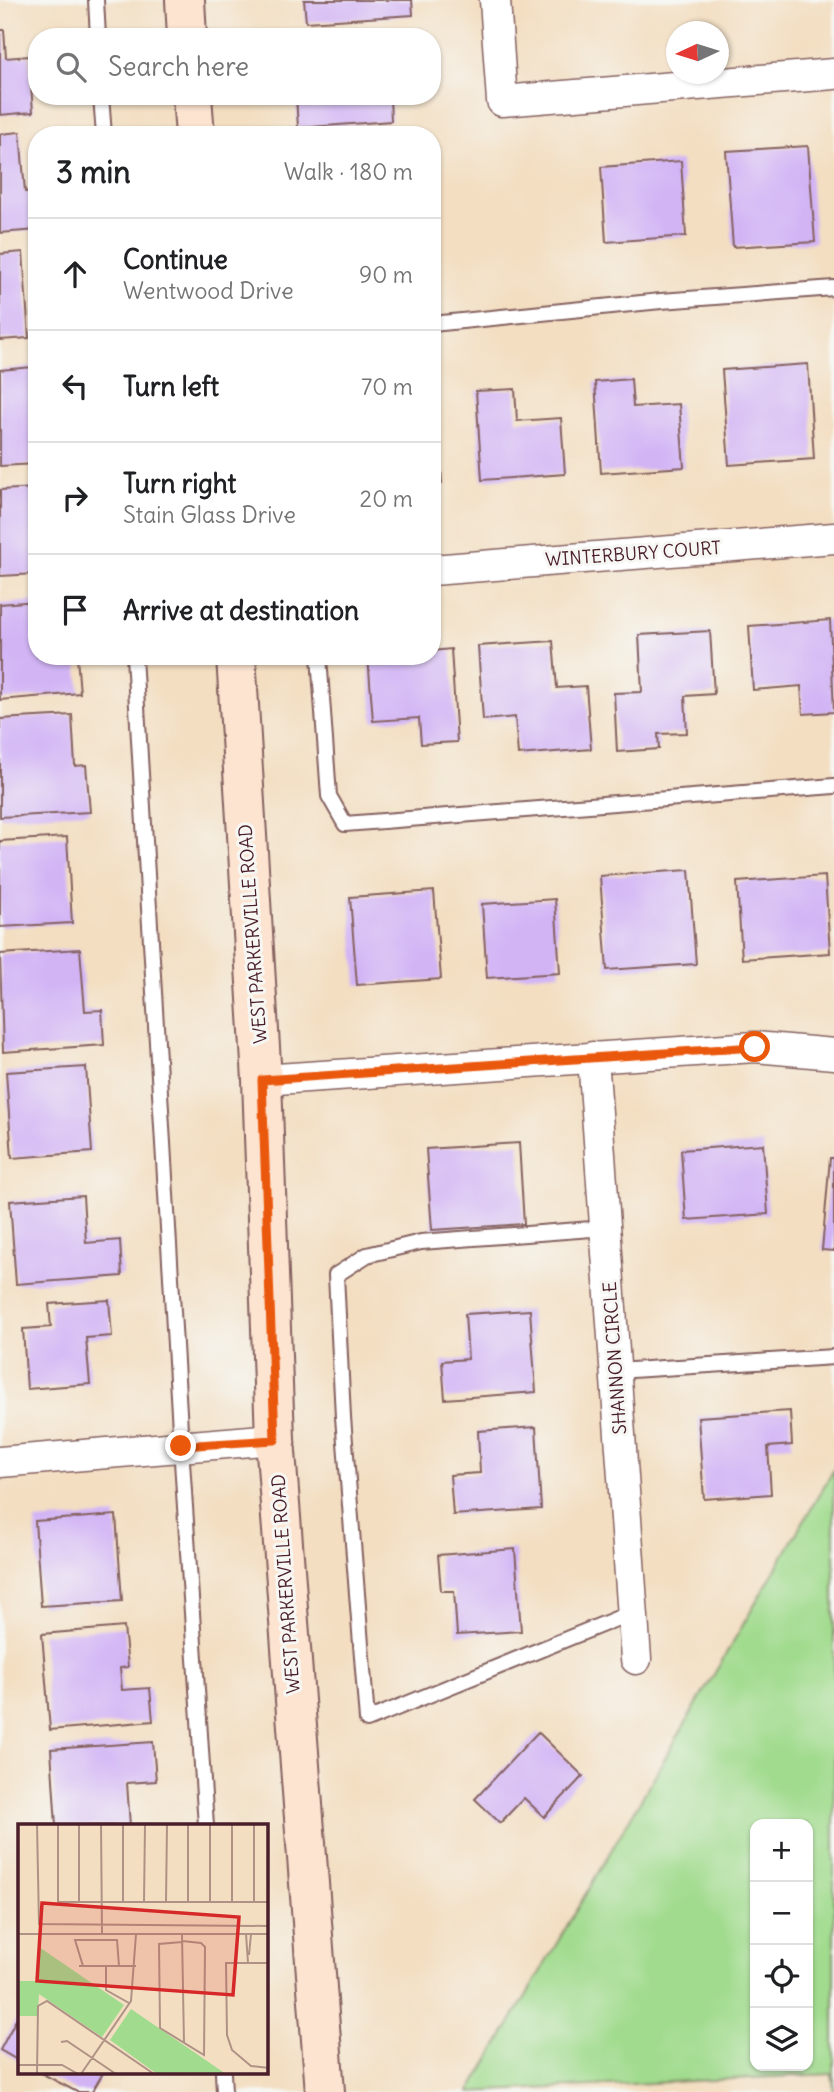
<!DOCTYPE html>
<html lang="en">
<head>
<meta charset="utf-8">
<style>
	body { margin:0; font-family:Delius,sans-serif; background:#f6f6f6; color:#202124 }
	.controls { position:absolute; right:21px; bottom:21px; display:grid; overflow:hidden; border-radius:14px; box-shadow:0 2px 5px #0004 }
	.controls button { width:63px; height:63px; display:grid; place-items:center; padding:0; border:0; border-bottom:2px solid #e0e0e0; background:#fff; color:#202124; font:35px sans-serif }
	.compass { position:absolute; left:666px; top:21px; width:63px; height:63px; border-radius:50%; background:#fff; box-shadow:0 2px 5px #0004; rotate:266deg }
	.stop { position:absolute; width:21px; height:21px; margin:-16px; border:5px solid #ea580c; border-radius:50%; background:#fff }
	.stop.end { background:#ea580c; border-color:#fff; box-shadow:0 2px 7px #0008 }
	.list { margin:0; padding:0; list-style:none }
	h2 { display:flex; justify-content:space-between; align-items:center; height:91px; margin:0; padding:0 28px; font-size:30px }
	h2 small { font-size:23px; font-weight:400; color:#757577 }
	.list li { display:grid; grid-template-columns:46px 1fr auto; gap:21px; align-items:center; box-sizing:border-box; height:112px; padding:0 28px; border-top:2px solid #e0e0e0 }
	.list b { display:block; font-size:26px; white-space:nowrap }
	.list p { margin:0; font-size:23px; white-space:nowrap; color:#757577 }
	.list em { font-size:23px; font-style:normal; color:#757577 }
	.icon { flex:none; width:38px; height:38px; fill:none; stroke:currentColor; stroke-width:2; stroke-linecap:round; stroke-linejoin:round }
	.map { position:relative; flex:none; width:834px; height:2092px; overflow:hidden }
	.search { position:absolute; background:#fff; box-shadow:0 2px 5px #0004; left:28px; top:28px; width:413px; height:77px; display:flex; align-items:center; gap:18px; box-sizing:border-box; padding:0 24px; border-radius:28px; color:#757577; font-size:26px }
	.panel { position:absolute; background:#fff; box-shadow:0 2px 5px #0004; left:28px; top:126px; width:413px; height:539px; border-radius:28px }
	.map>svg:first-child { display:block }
</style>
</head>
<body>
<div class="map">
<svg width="834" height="2092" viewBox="0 0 834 2092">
	<rect width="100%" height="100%" fill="#f6f6f2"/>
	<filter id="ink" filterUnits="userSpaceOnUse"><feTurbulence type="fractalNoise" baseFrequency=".0143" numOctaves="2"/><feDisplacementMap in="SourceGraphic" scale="14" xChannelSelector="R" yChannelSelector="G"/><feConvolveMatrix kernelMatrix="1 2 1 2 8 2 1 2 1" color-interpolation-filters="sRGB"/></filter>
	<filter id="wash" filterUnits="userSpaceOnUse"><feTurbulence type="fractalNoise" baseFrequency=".00686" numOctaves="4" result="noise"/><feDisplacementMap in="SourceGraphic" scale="28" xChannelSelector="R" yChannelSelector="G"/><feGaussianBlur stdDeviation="1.57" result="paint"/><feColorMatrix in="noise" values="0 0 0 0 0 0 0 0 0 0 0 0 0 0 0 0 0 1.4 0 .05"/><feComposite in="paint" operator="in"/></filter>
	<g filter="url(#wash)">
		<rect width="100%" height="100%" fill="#f3dec1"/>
		<path fill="#a1db8e" stroke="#767d5c" stroke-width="2" fill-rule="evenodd" d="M834,1469V2092L832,2074L470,2092ZM755,1824H808V2066H755Z"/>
		<g id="blocks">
			<g fill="#d2b4f5">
				<path d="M304,0H412L413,15L306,22Z"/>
				<path d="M0,30H4L6,58L29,56L33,112L0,115Z"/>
				<path d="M296,96H390L391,121L298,128Z"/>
				<path d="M20,132L25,192L37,191V230L0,233V134Z"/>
				<path d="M808,146L815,242L733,247L726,151Z"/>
				<path d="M681,161L686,236L606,242L601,167Z"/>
				<path d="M23,252L29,338L0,340V254Z"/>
				<path d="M808,364L814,459L729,465L722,370Z"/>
				<path d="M33,367L37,464L0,466V370Z"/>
				<path d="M631,379L633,407L679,404L684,467L601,473L595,382Z"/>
				<path d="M515,389L517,421L561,418L565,474L482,480L476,391Z"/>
				<path d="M432,396H436L442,484H432Z"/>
				<path d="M37,488V574L0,576V490Z"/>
				<path d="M37,601V656H56L57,659L77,657L80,693L0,700V604Z"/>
				<path d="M830,620L834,712L803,714L801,686L753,690L749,626Z"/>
				<path d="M710,631L714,694L685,696L687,733L658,734L659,749L617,752L614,693L642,692L639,635Z"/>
				<path d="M553,641L557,688L586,686L591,749L518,755L515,717L483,720L478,646Z"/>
				<path d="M451,649L457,742L421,744L419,718L373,721L368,656H432V651Z"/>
				<path d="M72,715L75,766L86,765L90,812L0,817V719Z"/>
				<path d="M67,837L72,923L0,927V841Z"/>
				<path d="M689,870L696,964L607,970L600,876Z"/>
				<path d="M825,876L830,953L742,959L737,882Z"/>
				<path d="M434,891L441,979L357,985L350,897Z"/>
				<path d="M555,899L560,973L487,978L482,904Z"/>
				<path d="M80,949L85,1011L102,1010L104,1045L3,1052L0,954Z"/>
				<path d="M86,1067L92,1152L12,1158L6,1072Z"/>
				<path d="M519,1143L524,1224L432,1230L426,1149Z"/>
				<path d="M763,1144L768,1214L686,1220L681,1150Z"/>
				<path d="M830,1158H834V1251L822,1250Z"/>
				<path d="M83,1196L86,1243L120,1240L122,1276L16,1284L10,1201Z"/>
				<path d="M109,1300L112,1336L86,1338L90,1384L27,1389L23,1329L51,1327L49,1304Z"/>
				<path d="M530,1310L536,1392L445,1399L442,1361L468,1359L465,1314Z"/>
				<path d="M790,1411L792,1445L768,1447L771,1494L704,1499L698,1417Z"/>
				<path d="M536,1427L541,1509L453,1515L450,1475L480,1473L478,1431Z"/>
				<path d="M116,1515L122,1601L41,1606L35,1521Z"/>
				<path d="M515,1549L521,1631L457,1635L454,1591H441L438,1555Z"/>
				<path d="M124,1627L128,1667L120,1668L122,1690L150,1688L153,1721L50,1730L42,1634Z"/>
				<path d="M538,1732L583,1776L544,1817L524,1798L500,1823L475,1799Z"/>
				<path d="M153,1742L156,1781L127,1783L130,1826H56L51,1749Z"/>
				<path d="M19,2014V2061L0,2050Z"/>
				<path d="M41,2073H103L92,2092H77Z"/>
			</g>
		</g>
	</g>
	<g filter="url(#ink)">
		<use href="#blocks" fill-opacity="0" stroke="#856260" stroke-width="2"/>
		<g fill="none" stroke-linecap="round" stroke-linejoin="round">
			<defs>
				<g id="service">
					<path d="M96,0L98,37"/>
					<path d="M101,96L104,135"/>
					<path d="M432,324L661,301L834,288"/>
					<path d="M134,656L181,1446L206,1826"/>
					<path d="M319,656L329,796L345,824L834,786"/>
					<path d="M605,1228L421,1242L367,1255L336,1275L343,1417L367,1720L633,1612"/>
					<path d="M616,1371L834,1357"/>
					<path d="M223,2073L224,2092"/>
				</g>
				<g id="minor">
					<path d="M495,0L502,101L834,74"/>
					<path d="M432,570L834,538"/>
					<path d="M593,1057L636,1659"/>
					<path d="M262,1080L755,1047L834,1054"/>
					<path d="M0,1462L275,1439"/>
				</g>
				<g id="secondary">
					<path d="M185,0L187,37"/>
					<path d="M192,96L195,135"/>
					<path d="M236,656L262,1080L275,1439L325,2092"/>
				</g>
			</defs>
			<use href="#service" stroke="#856260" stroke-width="18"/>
			<use href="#minor" stroke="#856260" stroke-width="33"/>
			<use href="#secondary" stroke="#856260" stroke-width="42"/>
			<use href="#service" stroke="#fff" stroke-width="14"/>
			<use href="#minor" stroke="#fff" stroke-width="30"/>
			<use href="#secondary" stroke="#fde4d1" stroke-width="38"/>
		</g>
	</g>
	<g fill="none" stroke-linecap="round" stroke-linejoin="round" filter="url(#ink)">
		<path stroke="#ea580c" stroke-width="9" d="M181,1446L275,1440L262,1080L755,1047"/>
	</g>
	<g text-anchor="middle" stroke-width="6" stroke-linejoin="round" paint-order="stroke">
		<g font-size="18" fill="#4a1f2b" stroke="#f6f6f2">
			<text transform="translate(633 554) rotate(-4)" y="6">WINTERBURY COURT</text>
			<text transform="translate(253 934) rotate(-94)" y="6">WEST PARKERVILLE ROAD</text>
			<text transform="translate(615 1358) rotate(-94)" y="6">SHANNON CIRCLE</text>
			<text transform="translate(286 1584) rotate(-94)" y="6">WEST PARKERVILLE ROAD</text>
		</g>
	</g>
	<g transform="translate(18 1824)">
		<rect width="250" height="250" fill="#f3dec1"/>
		<path d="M21,123L106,181L84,213L21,170L20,192H0V157H20ZM113,185L208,250H139L92,216Z" fill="#a1db8e"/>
		<path fill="none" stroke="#af9285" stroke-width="2" d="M19,0L21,100L251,102M40,0V78H251M61,0V78M83,0L84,109M192,0V78M236,0V78M170,77V0M105,78V0M126,78L127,0M148,78L149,0M214,78V0M0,110H251M228,110L230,139M164,111L166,219M164,117L183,119L187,123L186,231L142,204L141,120L164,118M231,131L233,110M251,139H208L209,211L214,226L233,242L251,244M61,142H118M65,142L57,116H99L101,142M88,142V166L111,179M43,218L49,217L98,250M0,241H44L60,250M19,250L20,182L29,177L136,250M63,250L113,177L118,110"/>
		<path fill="#d62828" fill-opacity="0.15" stroke="#d62828" stroke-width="3.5" d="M24,79L221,93L215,171L19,157Z"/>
		<rect width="250" height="250" fill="none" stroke="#4a1f2b" stroke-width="3.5"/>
	</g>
</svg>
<div class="controls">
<button>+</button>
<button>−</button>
<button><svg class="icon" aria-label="locate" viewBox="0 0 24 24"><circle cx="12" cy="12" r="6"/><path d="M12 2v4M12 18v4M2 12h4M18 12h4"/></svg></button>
<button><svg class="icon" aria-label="layers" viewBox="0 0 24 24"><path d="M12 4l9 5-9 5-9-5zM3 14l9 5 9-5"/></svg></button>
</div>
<svg class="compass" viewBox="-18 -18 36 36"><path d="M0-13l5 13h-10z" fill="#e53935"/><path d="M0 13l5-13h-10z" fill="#757577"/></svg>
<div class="stop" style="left:755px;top:1047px"></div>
<div class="stop end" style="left:181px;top:1446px"></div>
<div class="search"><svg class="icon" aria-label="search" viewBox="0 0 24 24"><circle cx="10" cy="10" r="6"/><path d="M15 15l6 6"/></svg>Search here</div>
<section class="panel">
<h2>3 min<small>Walk · 180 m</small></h2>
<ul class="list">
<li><svg class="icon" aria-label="ahead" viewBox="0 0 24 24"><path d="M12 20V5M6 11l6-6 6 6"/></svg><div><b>Continue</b><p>Wentwood Drive</p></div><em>90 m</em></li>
<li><svg class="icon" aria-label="left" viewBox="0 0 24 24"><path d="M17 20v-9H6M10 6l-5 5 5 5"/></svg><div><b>Turn left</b></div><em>70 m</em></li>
<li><svg class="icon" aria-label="right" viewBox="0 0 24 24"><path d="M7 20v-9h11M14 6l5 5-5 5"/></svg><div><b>Turn right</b><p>Stain Glass Drive</p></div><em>20 m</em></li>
<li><svg class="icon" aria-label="arrive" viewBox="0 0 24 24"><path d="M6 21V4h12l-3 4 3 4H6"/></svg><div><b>Arrive at destination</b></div></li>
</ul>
</section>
</div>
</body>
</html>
